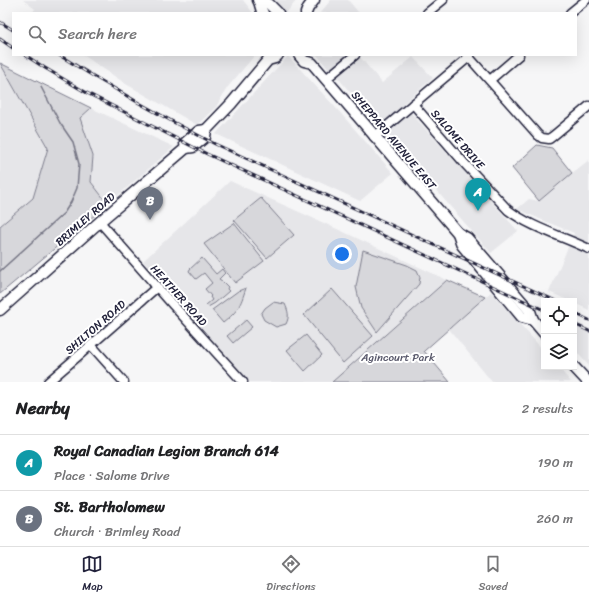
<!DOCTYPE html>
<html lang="en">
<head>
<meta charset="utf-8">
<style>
	body { margin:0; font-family:Sriracha,sans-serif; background:#f2f2f2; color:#202124 }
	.controls { position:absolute; right:12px; bottom:12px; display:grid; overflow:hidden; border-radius:0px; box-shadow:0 4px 16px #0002 }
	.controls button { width:36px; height:36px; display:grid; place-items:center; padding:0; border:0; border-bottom:1px solid #e0e0e0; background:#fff; color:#202124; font:20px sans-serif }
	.you { position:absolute; left:342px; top:254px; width:14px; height:14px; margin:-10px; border:3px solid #fff; border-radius:50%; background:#1a73e8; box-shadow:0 0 0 6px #1a73e833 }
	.badge { display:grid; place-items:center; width:26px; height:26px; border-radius:50%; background:#22223b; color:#fff; font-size:13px; font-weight:700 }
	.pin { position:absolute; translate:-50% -33px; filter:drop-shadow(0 1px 2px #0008) }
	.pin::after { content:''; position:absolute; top:21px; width:14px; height:12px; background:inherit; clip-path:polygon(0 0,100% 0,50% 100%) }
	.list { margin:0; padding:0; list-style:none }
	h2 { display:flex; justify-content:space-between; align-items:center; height:52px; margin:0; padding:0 16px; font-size:17px }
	h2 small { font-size:13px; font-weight:400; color:#757577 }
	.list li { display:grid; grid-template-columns:26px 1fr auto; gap:12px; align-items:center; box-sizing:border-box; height:56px; padding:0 16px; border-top:1px solid #e0e0e0 }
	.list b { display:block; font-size:15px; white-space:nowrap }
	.list p { margin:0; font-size:13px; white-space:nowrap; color:#757577 }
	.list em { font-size:13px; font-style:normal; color:#757577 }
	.icon { flex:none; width:22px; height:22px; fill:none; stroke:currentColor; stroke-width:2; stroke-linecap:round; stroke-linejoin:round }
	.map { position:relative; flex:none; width:589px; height:382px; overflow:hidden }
	.search { position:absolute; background:#fff; box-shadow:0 4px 16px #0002; left:12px; right:12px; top:12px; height:44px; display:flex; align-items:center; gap:10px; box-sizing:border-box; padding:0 14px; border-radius:0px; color:#757577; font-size:15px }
	.sheet { height:164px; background:#fff }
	nav { display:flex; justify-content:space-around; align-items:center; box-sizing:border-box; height:56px; border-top:1px solid #e0e0e0; background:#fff; font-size:11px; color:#757577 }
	nav a { display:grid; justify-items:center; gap:2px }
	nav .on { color:#22223b }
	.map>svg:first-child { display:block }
</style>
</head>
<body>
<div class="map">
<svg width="589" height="382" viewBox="0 0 589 382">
	<rect width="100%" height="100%" fill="#f6f6f7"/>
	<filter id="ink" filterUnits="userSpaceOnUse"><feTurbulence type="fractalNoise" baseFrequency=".025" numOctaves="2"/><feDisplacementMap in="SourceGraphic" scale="8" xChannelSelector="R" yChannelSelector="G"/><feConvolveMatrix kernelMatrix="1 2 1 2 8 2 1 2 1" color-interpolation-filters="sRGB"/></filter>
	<g filter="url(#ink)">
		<g fill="#e6e6e9">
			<path d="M23,0H243L253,13H32L35,9Z"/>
			<path d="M273,0H297L286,13H284Z"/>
			<path d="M331,0H348L359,13H320Z"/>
			<path d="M83,55H255L227,88L216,107L197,125L126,84Z"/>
			<path d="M317,55H349L330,71Z"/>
			<path d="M288,56L336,108L393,173L360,201L216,134Z"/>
			<path d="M360,57L382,83L413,57L433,78L403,104L518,231L491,253L337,77Z"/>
			<path d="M0,64L48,148L33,198L0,226Z"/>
			<path d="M91,108L174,147L108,204L91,182L93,156L79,118Z"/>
			<path d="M589,160V310L574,303V301H570L549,292L574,233L547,222L517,209L529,199L539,201L572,173Z"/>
			<path d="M230,181L335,228L447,280L332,382H249L143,261Z"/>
			<path d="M491,292L544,351V367H558L571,382H492L449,329L485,297Z"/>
			<path d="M574,325L589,332V366L574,349Z"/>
		</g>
		<g fill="#d7d7db" stroke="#7c7c8b">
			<path d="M0,63L91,108L80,118L93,156L91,182L108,204L0,294V226L33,198L48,148Z"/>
			<path d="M537,145L552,148L572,173L539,201L512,168Z"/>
			<path d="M261,198L294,235L267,258L234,220Z"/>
			<path d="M234,223L264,261L235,283L204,244Z"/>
			<path d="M363,250L407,265L417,270L420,277L419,284L377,332L361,308L356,287Z"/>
			<path d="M202,258L216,274L222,269L225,273L219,279L222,281L228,287L227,289L229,291L215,303L208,307L206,305L212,300L210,297L211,296L205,289L212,283L204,273L196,279L189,271L190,269Z"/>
			<path d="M447,280L485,297L424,351L450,382H332Z"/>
			<path d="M246,288C240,306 239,310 223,323L212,310L238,291Z"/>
			<path d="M332,289L373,336L343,363L304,315Z"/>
			<path d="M273,302L285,304C288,311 290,316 286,324L276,327L264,320L261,314L265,308Z"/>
			<path d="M246,320L252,327L233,343L227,336Z"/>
			<path d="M306,335L322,355L305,371L287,350Z"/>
		</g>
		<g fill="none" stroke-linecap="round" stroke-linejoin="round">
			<path stroke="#767685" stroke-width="1.5" d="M0,271L64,213L71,202L77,188L79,164L73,142L60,123L41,87"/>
			<defs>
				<g id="minor">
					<path d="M427,13L443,0"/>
					<path d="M570,13L586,0"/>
					<path d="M467,55L538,135L542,138L549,139L553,136L589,106"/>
					<path d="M326,79L355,55"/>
					<path d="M490,80L519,55"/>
					<path d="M413,104L465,164L508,210C532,228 562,236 589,249"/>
					<path d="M374,137L469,57"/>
					<path d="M100,222L173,305L243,382"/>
					<path d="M91,345L124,382"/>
					<path d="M48,382L91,345L157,287"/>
				</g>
				<g id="major">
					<path d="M258,0C261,4 260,9 263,13"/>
					<path d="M260,1L269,4L278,13"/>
					<path d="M306,13L308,8L314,0"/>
					<path d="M299,55L304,61L312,63L458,233L462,245L522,317L533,320"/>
					<path d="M186,148L185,143L199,131L206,130"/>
					<path d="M458,233L467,238L530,311L533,320L544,333"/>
					<path d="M0,310L104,218L186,148L193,147L205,137L206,130L231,104L268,60L275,58L278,55"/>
					<path d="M574,367L588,382"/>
				</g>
			</defs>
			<use href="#minor" stroke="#22223b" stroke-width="11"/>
			<use href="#major" stroke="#22223b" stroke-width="13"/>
			<use href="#minor" stroke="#fff" stroke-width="8"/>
			<use href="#major" stroke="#fff" stroke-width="10"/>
			<defs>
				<g id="rail">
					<path d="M0,22L13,30"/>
					<path d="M0,39L13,48"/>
					<path d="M25,55L45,68L87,93L207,154L544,310"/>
					<path d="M59,55C110,87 162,117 215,144L556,301"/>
					<path d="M574,313L589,320"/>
					<path d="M574,324L589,331"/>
				</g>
			</defs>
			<use href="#rail" stroke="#22223b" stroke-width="3"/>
			<use href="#rail" stroke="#fff" stroke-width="1.5" stroke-dasharray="4.5" stroke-linecap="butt"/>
		</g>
	</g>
	<g text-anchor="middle" stroke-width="4" stroke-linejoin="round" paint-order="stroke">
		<g font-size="11" fill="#22223b" stroke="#fff">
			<text transform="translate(458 139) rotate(49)" y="4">SALOME DRIVE</text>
			<text transform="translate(394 140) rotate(50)" y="4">SHEPPARD AVENUE EAST</text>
			<text transform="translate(85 219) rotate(-41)" y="4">BRIMLEY ROAD</text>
			<text transform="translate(179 295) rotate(48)" y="4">HEATHER ROAD</text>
			<text transform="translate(95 327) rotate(-41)" y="4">SHILTON ROAD</text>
		</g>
		<g font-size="11" fill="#58586b" stroke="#fff">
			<text x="398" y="361">Agincourt Park</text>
		</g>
	</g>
</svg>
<div class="controls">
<button><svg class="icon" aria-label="locate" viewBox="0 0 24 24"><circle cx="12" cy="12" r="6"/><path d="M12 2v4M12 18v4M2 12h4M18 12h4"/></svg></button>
<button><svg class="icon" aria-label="layers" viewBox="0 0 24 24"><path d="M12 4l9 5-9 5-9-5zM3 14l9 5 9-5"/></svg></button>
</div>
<div class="you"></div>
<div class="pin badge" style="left:478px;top:211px;background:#0f9aa8">A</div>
<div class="pin badge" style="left:150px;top:220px;background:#6b7280">B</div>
<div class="search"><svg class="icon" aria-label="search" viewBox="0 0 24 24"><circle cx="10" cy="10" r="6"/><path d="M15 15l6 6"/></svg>Search here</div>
</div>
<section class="sheet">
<h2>Nearby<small>2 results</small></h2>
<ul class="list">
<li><span class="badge" style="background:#0f9aa8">A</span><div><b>Royal Canadian Legion Branch 614</b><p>Place · Salome Drive</p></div><em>190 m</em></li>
<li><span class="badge" style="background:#6b7280">B</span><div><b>St. Bartholomew</b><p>Church · Brimley Road</p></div><em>260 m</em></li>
</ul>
</section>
<nav>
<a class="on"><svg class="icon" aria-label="map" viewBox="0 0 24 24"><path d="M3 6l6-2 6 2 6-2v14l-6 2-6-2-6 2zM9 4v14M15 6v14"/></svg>Map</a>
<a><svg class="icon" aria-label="directions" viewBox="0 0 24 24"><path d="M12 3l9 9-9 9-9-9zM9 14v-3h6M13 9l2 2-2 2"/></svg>Directions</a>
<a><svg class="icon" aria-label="saved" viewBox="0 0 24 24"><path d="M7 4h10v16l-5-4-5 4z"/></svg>Saved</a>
</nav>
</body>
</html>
